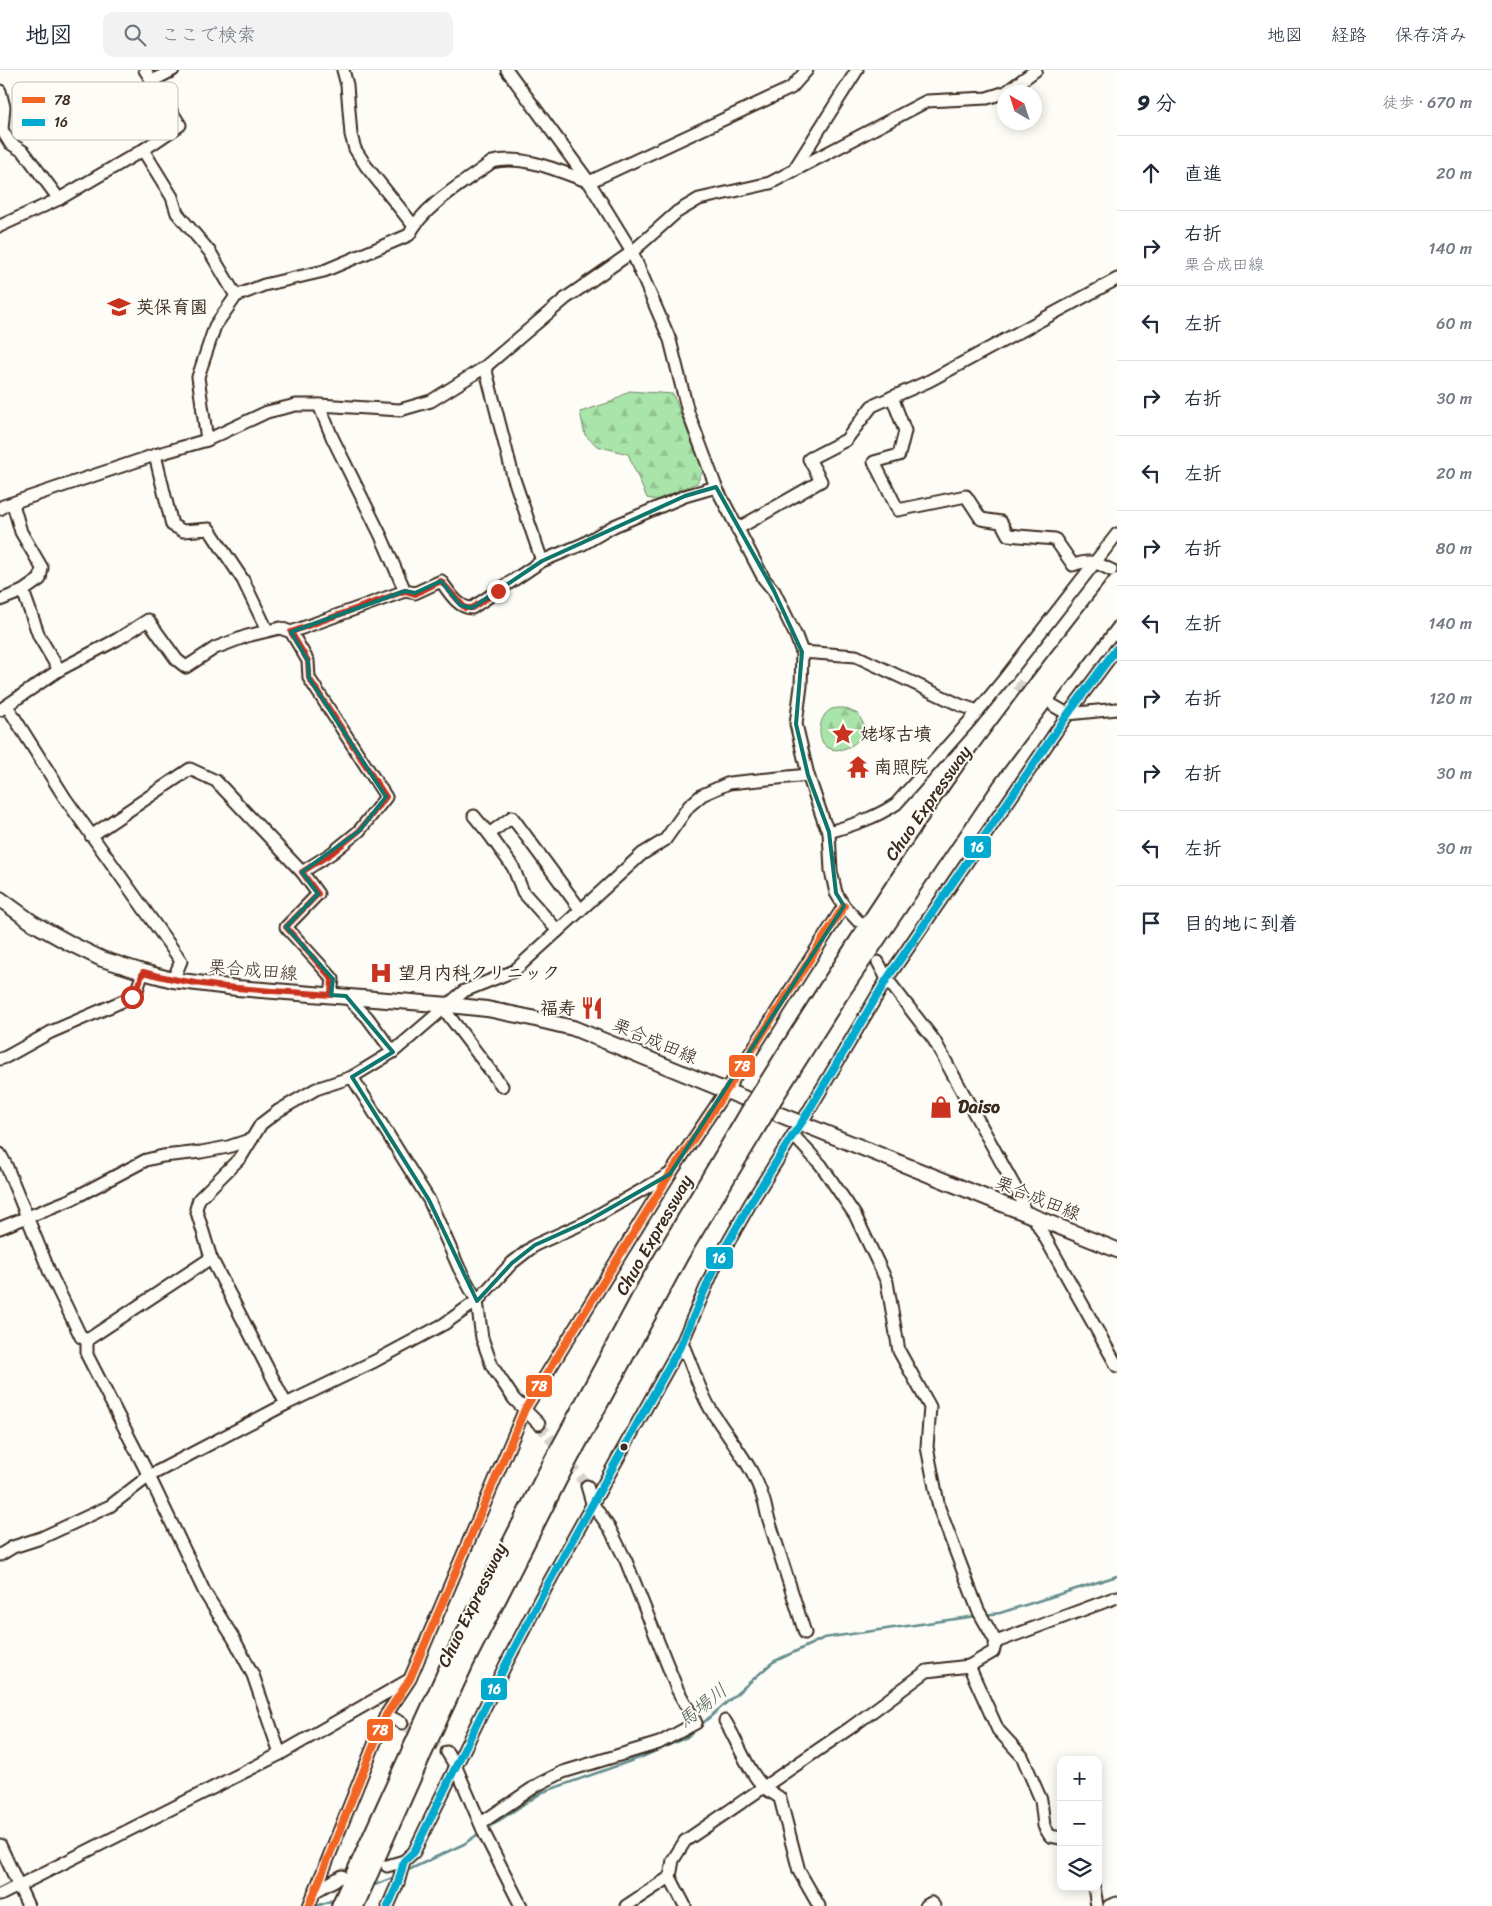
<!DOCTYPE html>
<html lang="ja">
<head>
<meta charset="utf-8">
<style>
	body { margin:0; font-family:Sriracha,"Klee One",sans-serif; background:#f2f2f3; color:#1f2937 }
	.controls { position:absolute; right:15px; bottom:15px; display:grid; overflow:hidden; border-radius:10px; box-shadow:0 2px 12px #0003 }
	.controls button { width:45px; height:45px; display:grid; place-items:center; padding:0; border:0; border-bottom:1px solid #e0e1e3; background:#fff; color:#1f2937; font:25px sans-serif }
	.compass { position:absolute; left:997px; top:15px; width:45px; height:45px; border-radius:50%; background:#fff; box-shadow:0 2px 12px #0003; rotate:321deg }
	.stop { position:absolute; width:15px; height:15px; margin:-11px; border:4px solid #c8321e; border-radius:50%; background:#fff }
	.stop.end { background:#c8321e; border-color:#fff; box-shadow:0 1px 5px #0008 }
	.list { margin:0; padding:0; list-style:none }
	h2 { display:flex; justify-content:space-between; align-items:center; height:65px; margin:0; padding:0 20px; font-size:21px }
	h2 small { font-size:16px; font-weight:400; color:#747a83 }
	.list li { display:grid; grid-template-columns:32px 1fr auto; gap:15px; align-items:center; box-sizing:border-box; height:75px; padding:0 20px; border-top:1px solid #e0e1e3 }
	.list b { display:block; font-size:19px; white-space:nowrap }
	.list p { margin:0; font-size:16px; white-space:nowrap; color:#747a83 }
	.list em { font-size:16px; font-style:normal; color:#747a83 }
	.icon { flex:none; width:28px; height:28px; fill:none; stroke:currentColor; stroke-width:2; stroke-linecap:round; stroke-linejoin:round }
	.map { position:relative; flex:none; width:1117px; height:1836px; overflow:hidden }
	header { display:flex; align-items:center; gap:30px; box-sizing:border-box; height:70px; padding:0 25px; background:#fff; border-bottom:1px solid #e0e1e3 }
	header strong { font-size:24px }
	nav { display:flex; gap:28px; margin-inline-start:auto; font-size:18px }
	.search { width:350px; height:45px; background:#f2f2f3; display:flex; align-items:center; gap:12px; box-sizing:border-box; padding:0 18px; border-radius:10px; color:#747a83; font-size:19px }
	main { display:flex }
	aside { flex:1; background:#fff }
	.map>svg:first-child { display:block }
</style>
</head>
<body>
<header>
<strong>地図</strong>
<div class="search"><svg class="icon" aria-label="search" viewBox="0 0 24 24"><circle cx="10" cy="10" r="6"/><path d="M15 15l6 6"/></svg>ここで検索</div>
<nav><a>地図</a><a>経路</a><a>保存済み</a></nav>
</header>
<main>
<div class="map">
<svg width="1117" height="1836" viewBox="0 0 1117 1836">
	<defs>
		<pattern id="forest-firs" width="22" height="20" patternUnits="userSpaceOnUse" patternTransform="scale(1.25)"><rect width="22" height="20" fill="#a9e4aa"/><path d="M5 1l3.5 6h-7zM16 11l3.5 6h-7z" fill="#92c492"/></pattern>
	</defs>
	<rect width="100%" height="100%" fill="#fdfcf7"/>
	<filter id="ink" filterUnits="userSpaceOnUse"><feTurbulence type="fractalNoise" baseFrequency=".02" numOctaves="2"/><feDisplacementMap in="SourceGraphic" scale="10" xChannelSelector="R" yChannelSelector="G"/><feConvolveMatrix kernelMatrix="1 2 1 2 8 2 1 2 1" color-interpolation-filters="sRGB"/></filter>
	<g filter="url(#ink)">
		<g fill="url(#forest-firs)" stroke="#728764">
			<path d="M629,321L673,324L703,401L697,413L656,430L647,428L628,384L597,376L585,365L580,342L611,332Z"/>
			<path d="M844,638L858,644L866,658C864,662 863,665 860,668C853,678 832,686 823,673C817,663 820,644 832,639C835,638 840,638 844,638Z"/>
		</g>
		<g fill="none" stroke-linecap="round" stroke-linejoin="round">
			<g stroke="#638d8c" stroke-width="2.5">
				<path d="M984,1545L1000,1543L1117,1506"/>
				<path d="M486,1759L543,1722L642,1687L687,1667L773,1592L824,1568L976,1546"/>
				<path d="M404,1802L464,1774L481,1762"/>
				<path d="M372,1816L395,1807"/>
				<path d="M317,1836L336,1829"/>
			</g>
			<g stroke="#d6d2cc" stroke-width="11" stroke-dasharray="11 5.5" stroke-linecap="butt">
				<path d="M1016,614L1038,626"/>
				<path d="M539,1354L587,1416"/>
				<path d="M402,1653L447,1682"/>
			</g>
			<defs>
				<g id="minor">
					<path d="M343,0L347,15L351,65L355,79L366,96L414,156"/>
					<path d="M507,0L589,112L632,182L670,270L688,342L716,417L764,509L774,521L796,566L802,582L801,616L796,654L808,705L824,752L829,762L831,801L836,823L844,836L858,851"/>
					<path d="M152,11L173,0"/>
					<path d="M0,21L4,37L2,60L10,73L24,82L59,129"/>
					<path d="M143,80L172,127L177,143L210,182L236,226"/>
					<path d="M795,98L857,0"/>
					<path d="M0,156L59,129L143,80L180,55L145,0"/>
					<path d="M485,297L513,406L542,491"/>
					<path d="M892,327L905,361L899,385L874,392L898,440L966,426L981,449L1001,452L1008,465L1055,469L1073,495C1091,489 1095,492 1111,500"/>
					<path d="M319,335L332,367L381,466L405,521"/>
					<path d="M207,370L198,307L215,256L236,226L264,215L324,201L409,165C424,135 465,112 492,92C523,84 559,101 589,112L791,18L807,0"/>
					<path d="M155,385L172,455L183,461L209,459L243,510L267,560"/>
					<path d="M13,434L21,462L42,498L40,509L23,521L39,566L59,600"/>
					<path d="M0,439L3,436L155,385L207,370L267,342L296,335H319L400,340L431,331L485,297L566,228L632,182L677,142L699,129L770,113L927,31L987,28L1006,22L1036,0"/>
					<path d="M737,459L821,411L809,389L846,370L872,336L929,311L1117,209"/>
					<path d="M0,530L23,521"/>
					<path d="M291,562L405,521L415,523L441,511C449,522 458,538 472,538L542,491L583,474L614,456L685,426L716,417"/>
					<path d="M802,582L856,586L960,635L978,641"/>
					<path d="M7,636L65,728L181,891L173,910"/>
					<path d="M1054,636L1068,644L1117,639"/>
					<path d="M0,640L59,600L118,569L148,550L177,590L186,597L215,578L247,566L280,558L291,562L308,591L309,608L386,727L359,761L332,783L302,802L216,711L190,699L91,766"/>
					<path d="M474,746L489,764"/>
					<path d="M829,762C853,755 875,748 896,734L968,653L1005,608L1117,464"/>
					<path d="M302,802L318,824L286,857L333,909L331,925"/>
					<path d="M558,861L523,822L513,797L489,764L512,747L580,839"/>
					<path d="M878,892L887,909L934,970L1022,1130L1024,1142"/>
					<path d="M443,938L502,1016"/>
					<path d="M393,982L464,921L514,901L642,784L665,770L689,736L702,725L729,713L808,705"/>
					<path d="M0,989L6,987L51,962L132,927L137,920L143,902"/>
					<path d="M352,1007L429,1130L459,1198L477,1231L482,1268L492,1296L514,1329L539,1354"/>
					<path d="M0,1084L6,1095L50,1203L81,1267L87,1270V1285L149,1406L205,1523L234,1569L253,1605L280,1684"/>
					<path d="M1033,1146L1117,1296"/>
					<path d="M0,1158L72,1129L146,1090L163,1086L201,1082L228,1077L252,1069"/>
					<path d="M211,1188L286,1334"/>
					<path d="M87,1270L211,1188L196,1139L199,1129L241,1087L261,1054L278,1041L316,1019L352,1007L393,982L367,947L346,926"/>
					<path d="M682,1273C692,1295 699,1320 711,1340C732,1374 760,1403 767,1444L805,1563"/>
					<path d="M0,1485L13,1477L41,1468L110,1436L149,1406L286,1334L375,1291L444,1254L477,1231L512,1193L535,1175L586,1152L668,1105"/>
					<path d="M996,1572L1117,1527"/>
					<path d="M969,1596L998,1660L1022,1686L1041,1730L1044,1756L1050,1766L1061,1768"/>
					<path d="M386,1645L402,1653"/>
					<path d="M725,1651C737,1670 748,1702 764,1717C768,1721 775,1724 780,1728L799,1801L819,1836"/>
					<path d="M447,1682L456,1697L486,1767L521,1836"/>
					<path d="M481,1753L539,1714L563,1702L659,1673L696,1653L677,1619L626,1491L610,1459L592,1433L587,1416"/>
					<path d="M0,1775L28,1836"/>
					<path d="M387,1796L404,1791"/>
					<path d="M1094,1817L1097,1836"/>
					<path d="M314,1822L342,1806"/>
					<path d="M0,1825L280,1684L407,1611"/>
					<path d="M309,1836L386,1645L410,1609L525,1339L670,1104L726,1021L844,836"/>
					<path d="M388,1836L398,1813L404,1791L414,1782L506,1594L548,1514L682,1273L716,1194L750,1134L793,1065L802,1052L887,909L1068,644L1117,578"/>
					<path d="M626,1836L670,1807"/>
					<path d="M685,1836L670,1807L673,1790L685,1771L850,1658L927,1601L969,1596L993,1582L996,1572L978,1540L939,1438L927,1377L930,1337L899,1281L887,1212L855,1145L821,1095L793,1065"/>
					<path d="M926,1836L931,1833L934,1836"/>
					<path d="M1109,1836L1117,1833"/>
				</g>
				<g id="major">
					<path d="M0,829L33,853L71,874L102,889L143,902L173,910L237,918L449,935L487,939L527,947L573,958L746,1029"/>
					<path d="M778,1044L1117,1180"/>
				</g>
				<g id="highway">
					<path d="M761,1023C830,913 900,804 975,698C1021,635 1069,573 1117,512"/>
					<path d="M774,1028L839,925L987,706L1117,533"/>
					<path d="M340,1836L453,1587L549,1398L647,1215L749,1042"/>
					<path d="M355,1836L420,1690L465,1593L559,1408L681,1183L763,1047"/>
				</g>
			</defs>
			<use href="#minor" stroke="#3b2a1e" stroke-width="15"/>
			<use href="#major" stroke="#3b2a1e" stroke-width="18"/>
			<use href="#highway" stroke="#3b2a1e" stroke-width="20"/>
			<use href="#minor" stroke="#fdfcf7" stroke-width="11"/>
			<use href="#major" stroke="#fdfcf7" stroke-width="14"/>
			<use href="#highway" stroke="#fdfcf7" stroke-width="16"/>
			<defs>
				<g id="highway-bridge">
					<path d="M749,1042L761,1023"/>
					<path d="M763,1047L774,1028"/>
				</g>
			</defs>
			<use href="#highway-bridge" stroke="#3b2a1e" stroke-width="20" stroke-linecap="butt"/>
			<use href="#highway-bridge" stroke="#fdfcf7" stroke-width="16"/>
			<defs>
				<path id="bus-1" d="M309,1836L386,1645L410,1609L525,1339L670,1104L726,1021L844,836"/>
				<path id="bus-2" d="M388,1836L398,1813L404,1791L414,1782L506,1594L548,1514L682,1273L716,1194L750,1134L793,1065L802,1052L887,909L1068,644L1117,578"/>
			</defs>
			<use href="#bus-1" stroke="#fdfcf7" stroke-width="11"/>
			<use href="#bus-2" stroke="#fdfcf7" stroke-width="11"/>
			<use href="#bus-1" stroke="#f26522" stroke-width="8"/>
			<use href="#bus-2" stroke="#00a9ce" stroke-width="8"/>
		</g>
	</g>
	<g fill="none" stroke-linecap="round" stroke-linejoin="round" filter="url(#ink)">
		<path stroke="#c8321e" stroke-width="6" d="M132,927L137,920L143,902C204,919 268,920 331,925L332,909L286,857L318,824L302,802L332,783L359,761L386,727L309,608L308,591L291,562L405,521L415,524L441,511L465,538H472L498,521"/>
	</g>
	<path fill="none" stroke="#0f766e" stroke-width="4" stroke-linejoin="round" d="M716,417L774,521L802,582L796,654L808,705L829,762L836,823L844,836L670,1104L586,1152L535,1175L512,1193L477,1231L429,1130L352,1007L393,982L346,926L331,925L333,909L286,857L318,824L302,802L359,761L386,727L309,608L308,591L291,562L405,521L415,523L441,511L460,535L472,538L542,491L685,426Z"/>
	<defs>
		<symbol id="school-bare" viewBox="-9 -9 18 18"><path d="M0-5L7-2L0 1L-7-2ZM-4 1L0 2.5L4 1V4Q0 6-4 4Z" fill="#c8321e" stroke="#fdfcf7" stroke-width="2.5" paint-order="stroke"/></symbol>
		<symbol id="sight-bare" viewBox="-9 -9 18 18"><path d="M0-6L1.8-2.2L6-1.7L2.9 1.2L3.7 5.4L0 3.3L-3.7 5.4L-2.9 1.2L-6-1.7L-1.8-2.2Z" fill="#c8321e" stroke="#fdfcf7" stroke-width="2.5" paint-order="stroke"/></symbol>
		<symbol id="temple-bare" viewBox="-9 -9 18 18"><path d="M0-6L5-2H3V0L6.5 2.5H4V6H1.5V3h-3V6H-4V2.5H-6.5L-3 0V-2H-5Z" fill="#c8321e" stroke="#fdfcf7" stroke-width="2.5" paint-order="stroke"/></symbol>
		<symbol id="hospital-bare" viewBox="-9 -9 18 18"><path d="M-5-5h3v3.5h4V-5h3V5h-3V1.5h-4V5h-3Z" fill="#c8321e" stroke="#fdfcf7" stroke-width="2.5" paint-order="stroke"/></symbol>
		<symbol id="restaurant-bare" viewBox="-9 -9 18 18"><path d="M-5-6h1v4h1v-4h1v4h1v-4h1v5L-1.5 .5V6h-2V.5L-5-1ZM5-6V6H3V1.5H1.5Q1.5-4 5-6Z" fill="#c8321e" stroke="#fdfcf7" stroke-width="2.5" paint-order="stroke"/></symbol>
		<symbol id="shop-bare" viewBox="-9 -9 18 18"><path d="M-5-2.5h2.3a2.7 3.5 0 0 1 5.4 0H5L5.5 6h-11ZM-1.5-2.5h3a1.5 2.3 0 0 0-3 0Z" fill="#c8321e" stroke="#fdfcf7" stroke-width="2.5" paint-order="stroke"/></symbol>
	</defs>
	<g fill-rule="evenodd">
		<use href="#school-bare" x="103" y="221" width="32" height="32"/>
		<use href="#sight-bare" x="827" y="648" width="32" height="32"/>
		<use href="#temple-bare" x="842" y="681" width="32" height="32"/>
		<use href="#hospital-bare" x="365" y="887" width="32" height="32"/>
		<use href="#restaurant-bare" x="576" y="922" width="32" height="32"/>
		<use href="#shop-bare" x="925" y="1021" width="32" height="32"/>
	</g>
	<circle fill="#3b2a1e" stroke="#fdfcf7" stroke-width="2" cx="624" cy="1377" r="4.5"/>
	<g text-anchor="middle" stroke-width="4" stroke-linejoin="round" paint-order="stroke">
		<g font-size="18" font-weight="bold" fill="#3b2a1e" stroke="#fdfcf7" text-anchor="start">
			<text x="136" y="243">英保育園</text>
			<text x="860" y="670">姥塚古墳</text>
			<text x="874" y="703">南照院</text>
			<text x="398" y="909">望月内科クリニック</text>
			<text x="576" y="944" text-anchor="end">福寿</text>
			<text x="958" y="1043">Daiso</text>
		</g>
		<g font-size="18" fill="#3b2a1e" stroke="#fdfcf7">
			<text transform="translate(928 733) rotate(-55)" y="6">Chuo Expressway</text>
			<text transform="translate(253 900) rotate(5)" y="6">栗合成田線</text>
			<text transform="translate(655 971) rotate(23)" y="6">栗合成田線</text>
			<text transform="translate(1038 1128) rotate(22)" y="6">栗合成田線</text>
			<text transform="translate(654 1165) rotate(-60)" y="6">Chuo Expressway</text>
			<text transform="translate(472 1535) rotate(-64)" y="6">Chuo Expressway</text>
		</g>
		<g font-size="19" font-style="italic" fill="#4f5c55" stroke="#fdfcf7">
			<text transform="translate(702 1635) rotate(-39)" y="7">馬場川</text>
		</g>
	</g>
	<rect x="12" y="12" width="166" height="58" rx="8" fill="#fdfcf7" stroke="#c3bdb6" stroke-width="1"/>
	<rect x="22" y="27" width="23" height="6" fill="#f26522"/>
	<rect x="22" y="49" width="23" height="7" fill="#00a9ce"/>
	<g font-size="14" fill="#3b2a1e">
		<text x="54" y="35">78</text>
		<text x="54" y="57">16</text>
	</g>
	<g stroke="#fdfcf7" stroke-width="2">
		<rect x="963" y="765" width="29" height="24" rx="5" fill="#00a9ce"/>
		<rect x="728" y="984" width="28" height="24" rx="5" fill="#f26522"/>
		<rect x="705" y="1176" width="29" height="24" rx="5" fill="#00a9ce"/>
		<rect x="525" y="1304" width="28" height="24" rx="5" fill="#f26522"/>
		<rect x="480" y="1607" width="28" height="24" rx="5" fill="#00a9ce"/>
		<rect x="366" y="1648" width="28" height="24" rx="5" fill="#f26522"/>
	</g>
	<g font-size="14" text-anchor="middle" font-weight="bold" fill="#fff">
		<text x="977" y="782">16</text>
		<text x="742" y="1001">78</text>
		<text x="719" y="1193">16</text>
		<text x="539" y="1321">78</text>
		<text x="494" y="1624">16</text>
		<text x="380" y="1665">78</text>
	</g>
</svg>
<div class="controls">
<button>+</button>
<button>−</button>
<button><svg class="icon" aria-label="layers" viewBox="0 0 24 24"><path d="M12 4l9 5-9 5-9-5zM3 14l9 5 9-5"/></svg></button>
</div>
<svg class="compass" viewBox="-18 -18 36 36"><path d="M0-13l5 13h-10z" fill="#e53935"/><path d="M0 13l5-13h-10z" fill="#747a83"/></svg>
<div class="stop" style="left:132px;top:927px"></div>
<div class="stop end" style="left:498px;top:521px"></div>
</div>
<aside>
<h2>9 分<small>徒歩 · 670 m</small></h2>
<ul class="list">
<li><svg class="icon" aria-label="ahead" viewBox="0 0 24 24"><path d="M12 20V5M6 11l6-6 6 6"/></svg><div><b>直進</b></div><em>20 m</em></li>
<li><svg class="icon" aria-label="right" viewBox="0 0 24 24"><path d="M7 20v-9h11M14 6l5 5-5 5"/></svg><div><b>右折</b><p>栗合成田線</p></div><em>140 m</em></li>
<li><svg class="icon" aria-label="left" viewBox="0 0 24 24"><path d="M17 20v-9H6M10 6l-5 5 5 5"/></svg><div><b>左折</b></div><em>60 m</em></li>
<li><svg class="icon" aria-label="right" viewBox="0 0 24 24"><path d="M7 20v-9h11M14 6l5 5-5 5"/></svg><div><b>右折</b></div><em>30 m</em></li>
<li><svg class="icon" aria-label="left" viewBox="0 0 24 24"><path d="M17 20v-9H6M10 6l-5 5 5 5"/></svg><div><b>左折</b></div><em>20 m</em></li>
<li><svg class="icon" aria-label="right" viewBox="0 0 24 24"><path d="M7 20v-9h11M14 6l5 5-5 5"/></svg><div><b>右折</b></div><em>80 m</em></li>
<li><svg class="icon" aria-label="left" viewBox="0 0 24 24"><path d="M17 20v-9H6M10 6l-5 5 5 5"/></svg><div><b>左折</b></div><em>140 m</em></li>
<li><svg class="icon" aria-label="right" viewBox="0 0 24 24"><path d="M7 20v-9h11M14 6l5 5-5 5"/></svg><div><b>右折</b></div><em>120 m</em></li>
<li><svg class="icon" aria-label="right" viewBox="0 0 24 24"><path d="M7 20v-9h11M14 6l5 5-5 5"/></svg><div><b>右折</b></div><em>30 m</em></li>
<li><svg class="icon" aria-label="left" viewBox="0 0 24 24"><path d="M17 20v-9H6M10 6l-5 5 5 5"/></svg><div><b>左折</b></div><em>30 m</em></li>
<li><svg class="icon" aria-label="arrive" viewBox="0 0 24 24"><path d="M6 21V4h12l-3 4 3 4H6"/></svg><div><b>目的地に到着</b></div></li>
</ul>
</aside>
</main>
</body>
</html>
